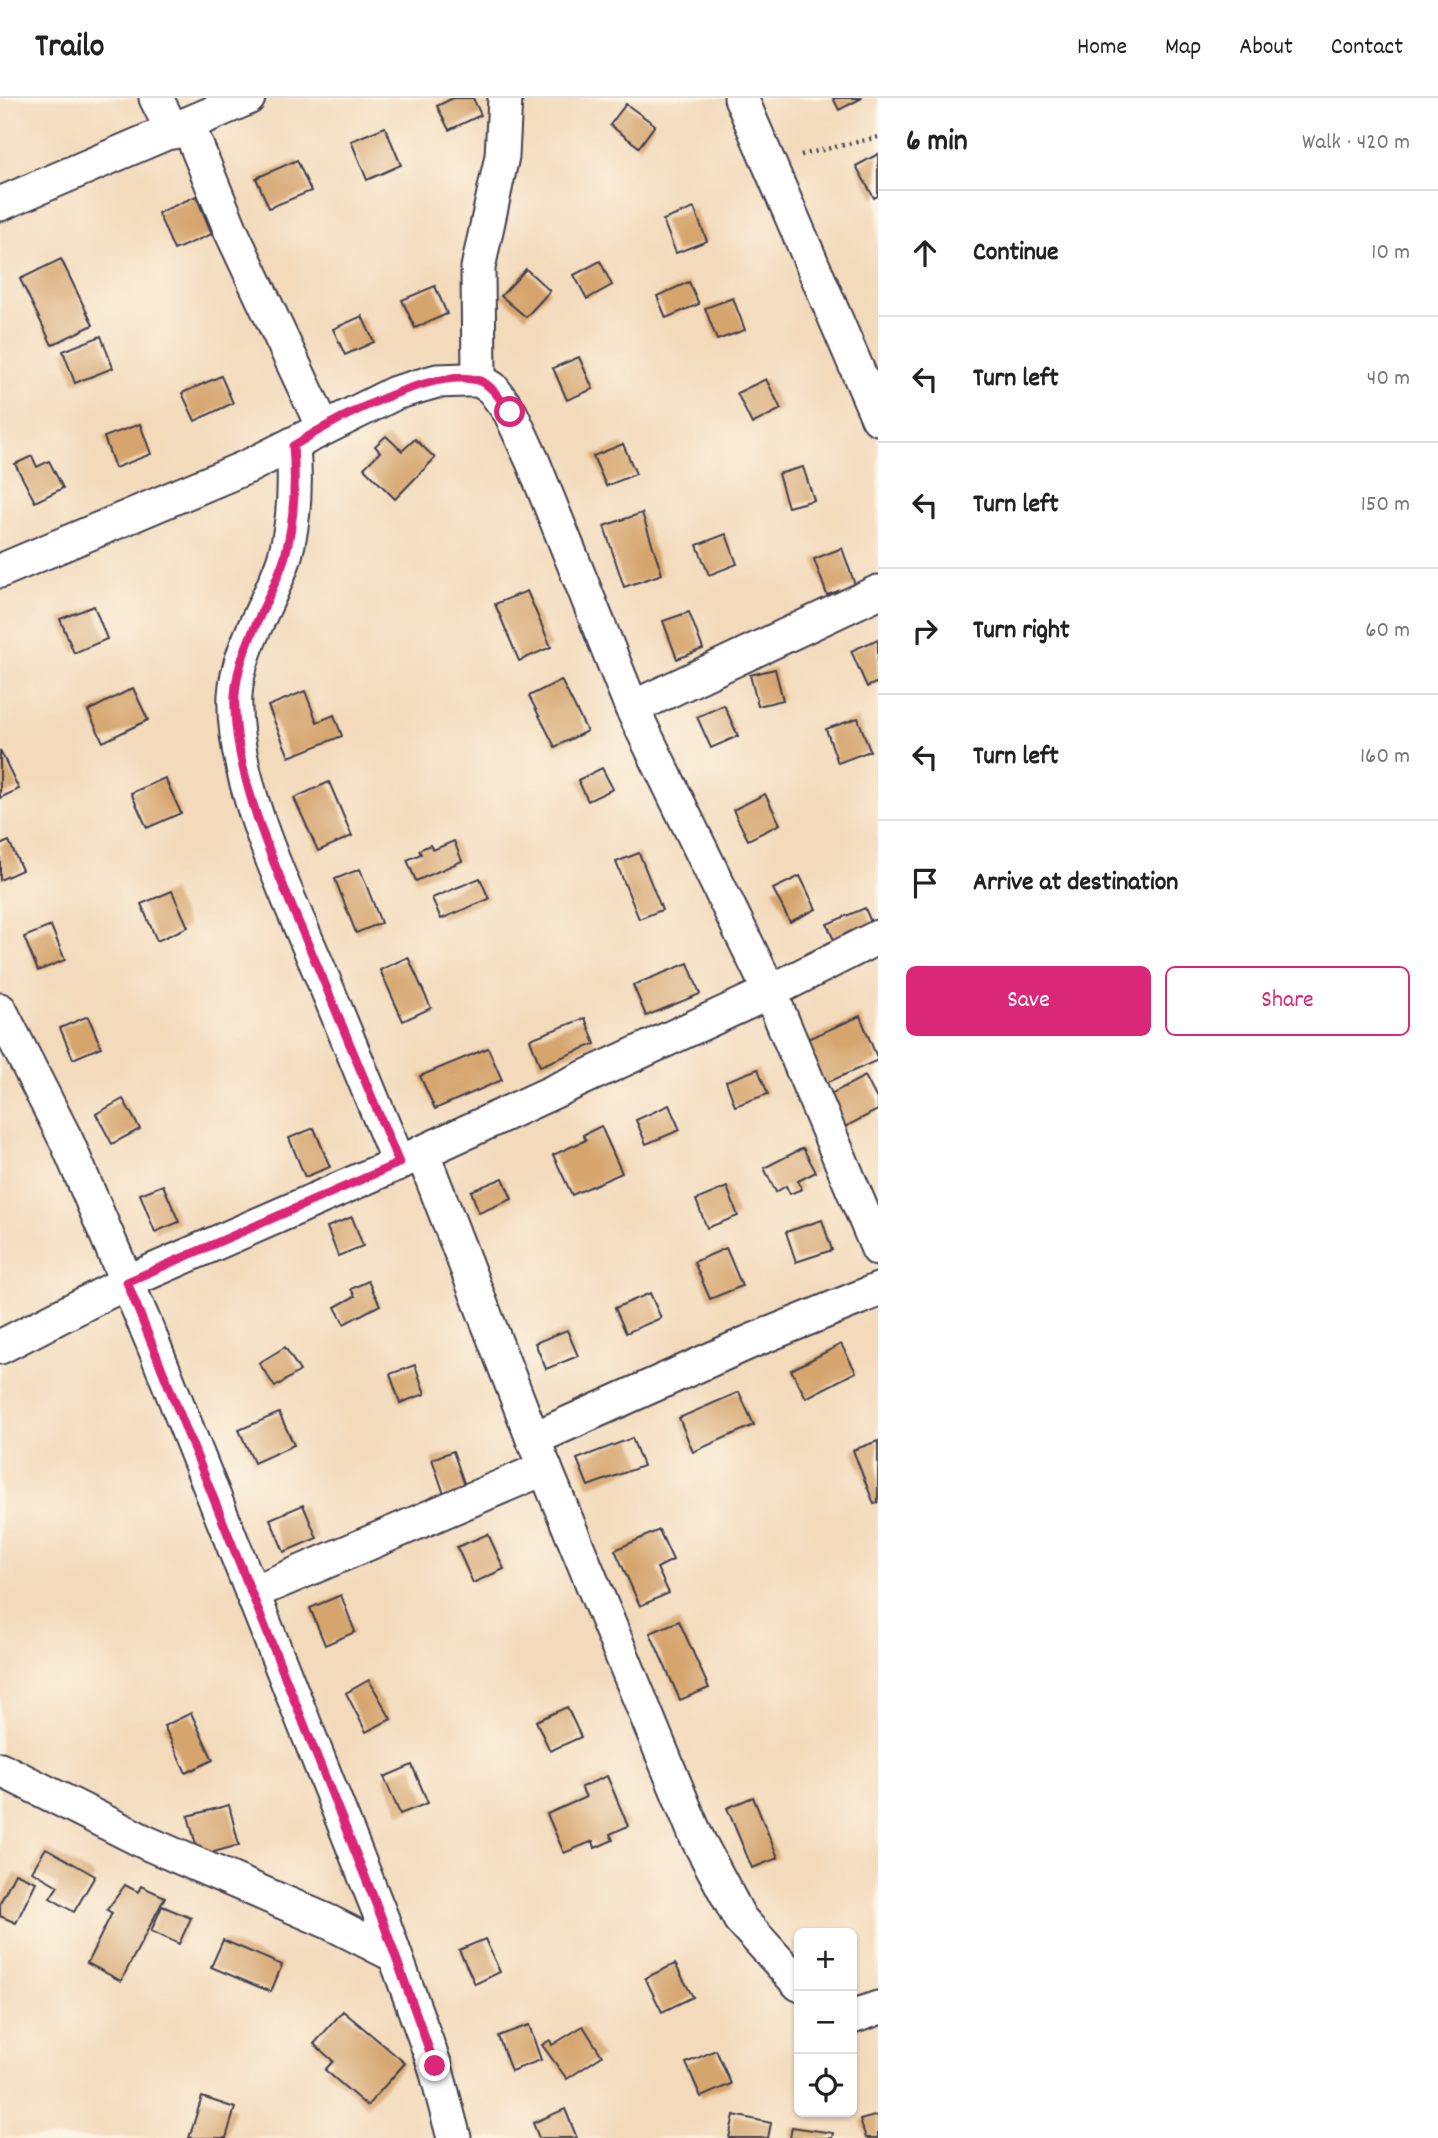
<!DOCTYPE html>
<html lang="en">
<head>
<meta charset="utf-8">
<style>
	body { margin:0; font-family:Dekko,sans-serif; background:#f6f6f6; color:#222 }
	.controls { position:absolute; right:21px; bottom:21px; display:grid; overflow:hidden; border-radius:10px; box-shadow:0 2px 5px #0004 }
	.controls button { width:63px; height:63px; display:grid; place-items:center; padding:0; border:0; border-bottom:2px solid #e0e0e0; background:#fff; color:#222; font:35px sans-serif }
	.stop { position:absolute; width:21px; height:21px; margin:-16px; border:5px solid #db2777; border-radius:50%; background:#fff }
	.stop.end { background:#db2777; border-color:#fff; box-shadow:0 2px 7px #0008 }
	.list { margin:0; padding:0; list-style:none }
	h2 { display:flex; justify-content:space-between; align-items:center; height:91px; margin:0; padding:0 28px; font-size:30px }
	h2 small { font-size:23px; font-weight:400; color:#767676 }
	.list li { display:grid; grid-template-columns:46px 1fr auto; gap:21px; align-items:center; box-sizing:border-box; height:126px; padding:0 28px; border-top:2px solid #e0e0e0 }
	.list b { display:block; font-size:26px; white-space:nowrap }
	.list em { font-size:23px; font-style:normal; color:#767676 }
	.actions { display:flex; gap:14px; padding:21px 28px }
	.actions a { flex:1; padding:16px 0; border:2px solid #db2777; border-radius:10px; text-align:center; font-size:24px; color:#db2777 }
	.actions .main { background:#db2777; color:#fff }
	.icon { flex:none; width:38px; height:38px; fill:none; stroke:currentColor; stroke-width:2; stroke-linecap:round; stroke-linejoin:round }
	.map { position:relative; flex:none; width:878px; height:2040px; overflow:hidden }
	header { display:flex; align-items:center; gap:42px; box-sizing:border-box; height:98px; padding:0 35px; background:#fff; border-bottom:2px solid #e0e0e0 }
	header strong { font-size:33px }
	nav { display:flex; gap:38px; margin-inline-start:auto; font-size:24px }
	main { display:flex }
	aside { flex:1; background:#fff }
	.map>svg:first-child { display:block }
</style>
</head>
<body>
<header>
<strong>Trailo</strong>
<nav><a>Home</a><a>Map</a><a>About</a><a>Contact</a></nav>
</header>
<main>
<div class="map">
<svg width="878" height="2040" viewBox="0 0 878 2040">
	<rect width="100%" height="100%" fill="#fcf5e5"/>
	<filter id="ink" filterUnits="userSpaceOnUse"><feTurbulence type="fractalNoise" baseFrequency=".0143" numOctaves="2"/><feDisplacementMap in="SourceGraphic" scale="14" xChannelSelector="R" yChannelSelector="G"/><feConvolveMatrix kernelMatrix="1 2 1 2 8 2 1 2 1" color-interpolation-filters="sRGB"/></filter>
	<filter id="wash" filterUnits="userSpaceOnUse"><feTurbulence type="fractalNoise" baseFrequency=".00686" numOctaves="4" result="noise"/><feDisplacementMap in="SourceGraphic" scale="28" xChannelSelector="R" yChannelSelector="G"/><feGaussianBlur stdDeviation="1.57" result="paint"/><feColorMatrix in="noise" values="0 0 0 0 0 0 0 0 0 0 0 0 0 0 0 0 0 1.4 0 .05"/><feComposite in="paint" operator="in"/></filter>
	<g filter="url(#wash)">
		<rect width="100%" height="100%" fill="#f3dabb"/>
		<g id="blocks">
			<g fill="#d6a56e">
				<path d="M453,0H473L481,17L449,32L437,8Z"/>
				<path d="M833,0H862L839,12Z"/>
				<path d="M626,6L655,27L639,49L610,27Z"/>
				<path d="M385,29L401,67L367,82L351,43Z"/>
				<path d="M878,56V98L874,100L856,68Z"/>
				<path d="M297,62L311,93L269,110L256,80Z"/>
				<path d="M196,98L212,136L174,152L158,115Z"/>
				<path d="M694,110L707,143L676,155L663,122Z"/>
				<path d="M61,161L93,227L52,247L20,181Z"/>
				<path d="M600,163L612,187L587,201L574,177Z"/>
				<path d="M526,171L550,193L526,219L501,198Z"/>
				<path d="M689,184L699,206L666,220L657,198Z"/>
				<path d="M435,188L447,216L415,230L402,202Z"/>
				<path d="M733,200L745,232L717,242L705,210Z"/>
				<path d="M362,218L374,244L345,257L333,231Z"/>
				<path d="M101,238L113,270L75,285L63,253Z"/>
				<path d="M579,259L593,291L567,302L553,270Z"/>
				<path d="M221,278L233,305L195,323L182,295Z"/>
				<path d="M766,281L781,311L752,326L737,295Z"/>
				<path d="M140,326L151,356L115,370L104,339Z"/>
				<path d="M386,338L402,353L415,341L435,360L395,401L364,370L380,354L375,348Z"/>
				<path d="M623,346L636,376L606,388L593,358Z"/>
				<path d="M32,358L37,369L49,363L63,390L35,404L15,366Z"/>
				<path d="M803,369L814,402L788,409L778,376Z"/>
				<path d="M642,415L662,476L624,489L604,428Z"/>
				<path d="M726,436L737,466L709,477L697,447Z"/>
				<path d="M842,450L855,487L827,497L814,461Z"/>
				<path d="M527,493L551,549L519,563L495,506Z"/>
				<path d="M94,508L107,541L74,555L60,521Z"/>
				<path d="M689,514L703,551L677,561L663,523Z"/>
				<path d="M878,541V584L867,589L851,553Z"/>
				<path d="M775,571L783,602L758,608L750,577Z"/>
				<path d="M561,582L587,633L555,649L529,598Z"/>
				<path d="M133,590L148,622L103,644L88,613Z"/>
				<path d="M305,593L317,624L334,617L342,638L289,659L268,608Z"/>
				<path d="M724,607L738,638L711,650L697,619Z"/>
				<path d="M858,620L870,653L838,665L826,631Z"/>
				<path d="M0,652L19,691L0,700Z"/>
				<path d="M602,670L613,691L588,703L578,682Z"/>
				<path d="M165,680L181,715L147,730L131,695Z"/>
				<path d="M329,684L352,738L318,753L294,700Z"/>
				<path d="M765,696L780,726L748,742L733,712Z"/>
				<path d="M9,743L22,772L0,782V747Z"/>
				<path d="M454,743L462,763L416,783L407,762L421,756L419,752L430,747L433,752Z"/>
				<path d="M639,755L662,812L639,821L616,764Z"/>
				<path d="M360,771L381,825L356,835L335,781Z"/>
				<path d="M800,778L816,811L790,824L773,791Z"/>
				<path d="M480,780L489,801L441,821L432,800Z"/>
				<path d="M172,793L188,829L157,843L141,806Z"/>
				<path d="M865,810L873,829L835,845L827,826Z"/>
				<path d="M51,828L65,862L38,873L24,839Z"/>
				<path d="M408,859L431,910L403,923L380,872Z"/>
				<path d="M688,865L700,896L646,918L633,887Z"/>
				<path d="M88,918L101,949L73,961L60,930Z"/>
				<path d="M860,918L878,962L824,986L805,942Z"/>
				<path d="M585,920L595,946L540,968L530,941Z"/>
				<path d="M488,950L502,982L435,1011L420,978Z"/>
				<path d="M758,971L768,996L735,1008L726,983Z"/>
				<path d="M865,978L878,1003V1012L841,1031L825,999Z"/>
				<path d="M123,1001L140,1031L112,1046L96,1016Z"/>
				<path d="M669,1007L680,1032L646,1046L636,1022Z"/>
				<path d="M601,1028L622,1075L572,1097L553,1057L586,1042L583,1037Z"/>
				<path d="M314,1030L330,1069L305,1079L289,1040Z"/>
				<path d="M803,1050L816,1074L798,1083L802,1091L790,1096L786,1088L776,1094L764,1070Z"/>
				<path d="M503,1080L512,1101L479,1115L471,1093Z"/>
				<path d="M163,1087L179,1124L155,1134L140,1096Z"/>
				<path d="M727,1089L738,1118L707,1130L696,1102Z"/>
				<path d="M352,1119L363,1148L338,1158L327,1129Z"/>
				<path d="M822,1122L832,1152L796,1164L786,1134Z"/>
				<path d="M726,1150L742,1188L710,1201L694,1164Z"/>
				<path d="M368,1183L380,1207L344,1226L335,1209L355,1198L351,1191Z"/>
				<path d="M650,1195L661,1220L626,1235L615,1210Z"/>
				<path d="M567,1232L578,1258L546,1271L535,1245Z"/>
				<path d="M841,1246L856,1274L806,1300L791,1272Z"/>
				<path d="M285,1249L300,1273L275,1289L259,1265Z"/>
				<path d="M415,1267L425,1296L400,1305L390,1276Z"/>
				<path d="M739,1294L754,1327L693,1354L679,1320Z"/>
				<path d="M279,1315L294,1347L254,1365L239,1332Z"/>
				<path d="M632,1340L643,1368L588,1388L577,1361Z"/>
				<path d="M878,1343V1405L874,1406L853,1352Z"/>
				<path d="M453,1353L466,1391L445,1399L432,1361Z"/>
				<path d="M303,1407L317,1440L284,1454L270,1421Z"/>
				<path d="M659,1432L673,1462L657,1470L669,1495L640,1508L615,1452Z"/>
				<path d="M488,1436L504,1471L473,1485L457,1449Z"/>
				<path d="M341,1497L355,1534L325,1547L310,1510Z"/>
				<path d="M679,1523L709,1590L680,1602L650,1535Z"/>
				<path d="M369,1582L391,1621L366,1634L346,1595Z"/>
				<path d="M567,1609L581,1639L550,1653L536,1623Z"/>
				<path d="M191,1615L213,1662L186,1675L164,1628Z"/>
				<path d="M412,1667L428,1705L400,1716L384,1679Z"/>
				<path d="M607,1678L628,1728L610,1736L613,1742L595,1750L593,1743L564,1755L547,1716L586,1699L581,1689Z"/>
				<path d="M753,1699L778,1760L752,1770L727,1710Z"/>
				<path d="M229,1707L239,1747L199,1758L188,1718Z"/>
				<path d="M46,1750L95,1778L74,1814L50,1800L58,1788L32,1773Z"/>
				<path d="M15,1775L36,1784L16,1825L0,1818V1805Z"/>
				<path d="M125,1787L138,1794L141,1788L165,1799L121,1883L87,1865L112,1815L107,1812Z"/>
				<path d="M162,1808L191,1820L179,1846L151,1833Z"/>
				<path d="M485,1841L500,1874L475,1886L459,1852Z"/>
				<path d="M223,1842L282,1867L271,1894L211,1869Z"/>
				<path d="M675,1866L693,1899L662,1914L645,1880Z"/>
				<path d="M343,1913L405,1965L367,2008L325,1972L333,1963L314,1946Z"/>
				<path d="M529,1927L541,1962L511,1973L498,1938Z"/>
				<path d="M583,1928L602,1958L567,1981L542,1947L550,1942L552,1947Z"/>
				<path d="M716,1952L731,1986L701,1999L686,1965Z"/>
				<path d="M202,1999L235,2010L226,2040H189Z"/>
				<path d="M565,2011L577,2040H539L533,2025Z"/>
				<path d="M734,2017L771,2025L768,2040H729Z"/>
				<path d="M878,2017V2040H866L860,2022Z"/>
				<path d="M792,2029L833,2035L832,2040H790Z"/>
			</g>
		</g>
	</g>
	<g filter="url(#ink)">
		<use href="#blocks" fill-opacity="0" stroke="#413e4e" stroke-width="2"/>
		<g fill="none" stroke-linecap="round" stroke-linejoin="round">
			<defs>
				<g id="minor">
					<path d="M156,0L173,34"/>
					<path d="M741,0L878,320"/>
					<path d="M188,27L231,133L323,329"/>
					<path d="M0,106L248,0"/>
					<path d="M479,282L478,170L502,58L505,0"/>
					<path d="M293,348C296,386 295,421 285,458C271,504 238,548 235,597C231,682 287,796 320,874C347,938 372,1002 399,1065"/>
					<path d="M0,473L249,368L395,295L437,283L466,282H479L492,290L510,314L533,364L632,610L770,894L878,1151"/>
					<path d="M632,610L878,494"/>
					<path d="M0,912L67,1044L152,1243L382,1821L435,1968L454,2040"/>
					<path d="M422,1054L533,1341L696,1738L740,1821L799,1886"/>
					<path d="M0,1249L127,1184L399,1065L770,894L878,839"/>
					<path d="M533,1341L752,1243L878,1192"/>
					<path d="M252,1495L545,1370"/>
					<path d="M0,1671L147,1745L329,1824L394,1857"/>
					<path d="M852,1919L878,1910"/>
				</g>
			</defs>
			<use href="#minor" stroke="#413e4e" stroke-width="37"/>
			<path stroke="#413e4e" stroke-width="4.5" stroke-dasharray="2 5" stroke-linecap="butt" d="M801,57L878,39"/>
			<use href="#minor" stroke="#fff" stroke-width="33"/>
		</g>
	</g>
	<g fill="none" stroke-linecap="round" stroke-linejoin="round" filter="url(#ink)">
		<path stroke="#db2777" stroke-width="9" d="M435,1968L382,1821L127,1184L399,1065C373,1003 348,941 322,879C289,800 231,683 235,597C238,548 271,504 285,458C295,421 296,386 293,348C332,323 434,267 480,283C493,288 501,303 510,314"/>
	</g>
</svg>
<div class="controls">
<button>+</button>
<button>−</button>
<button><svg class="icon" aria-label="locate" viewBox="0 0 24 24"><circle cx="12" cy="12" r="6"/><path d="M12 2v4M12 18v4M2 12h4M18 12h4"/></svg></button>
</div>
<div class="stop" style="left:510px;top:314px"></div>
<div class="stop end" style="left:435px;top:1968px"></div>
</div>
<aside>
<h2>6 min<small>Walk · 420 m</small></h2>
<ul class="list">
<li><svg class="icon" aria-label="ahead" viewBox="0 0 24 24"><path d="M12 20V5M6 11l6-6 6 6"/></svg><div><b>Continue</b></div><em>10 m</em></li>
<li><svg class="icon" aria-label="left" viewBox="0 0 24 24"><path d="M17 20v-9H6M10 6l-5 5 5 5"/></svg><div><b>Turn left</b></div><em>40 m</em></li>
<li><svg class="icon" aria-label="left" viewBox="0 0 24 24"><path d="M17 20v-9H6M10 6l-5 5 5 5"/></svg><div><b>Turn left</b></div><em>150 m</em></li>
<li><svg class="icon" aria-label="right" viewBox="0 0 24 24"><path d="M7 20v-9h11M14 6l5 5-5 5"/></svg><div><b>Turn right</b></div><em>60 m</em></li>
<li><svg class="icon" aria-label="left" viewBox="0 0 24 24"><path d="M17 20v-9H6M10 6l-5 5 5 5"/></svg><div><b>Turn left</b></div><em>160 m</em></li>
<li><svg class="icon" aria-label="arrive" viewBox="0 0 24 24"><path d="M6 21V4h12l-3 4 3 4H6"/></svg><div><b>Arrive at destination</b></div></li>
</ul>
<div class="actions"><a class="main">Save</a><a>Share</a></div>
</aside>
</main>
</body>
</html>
